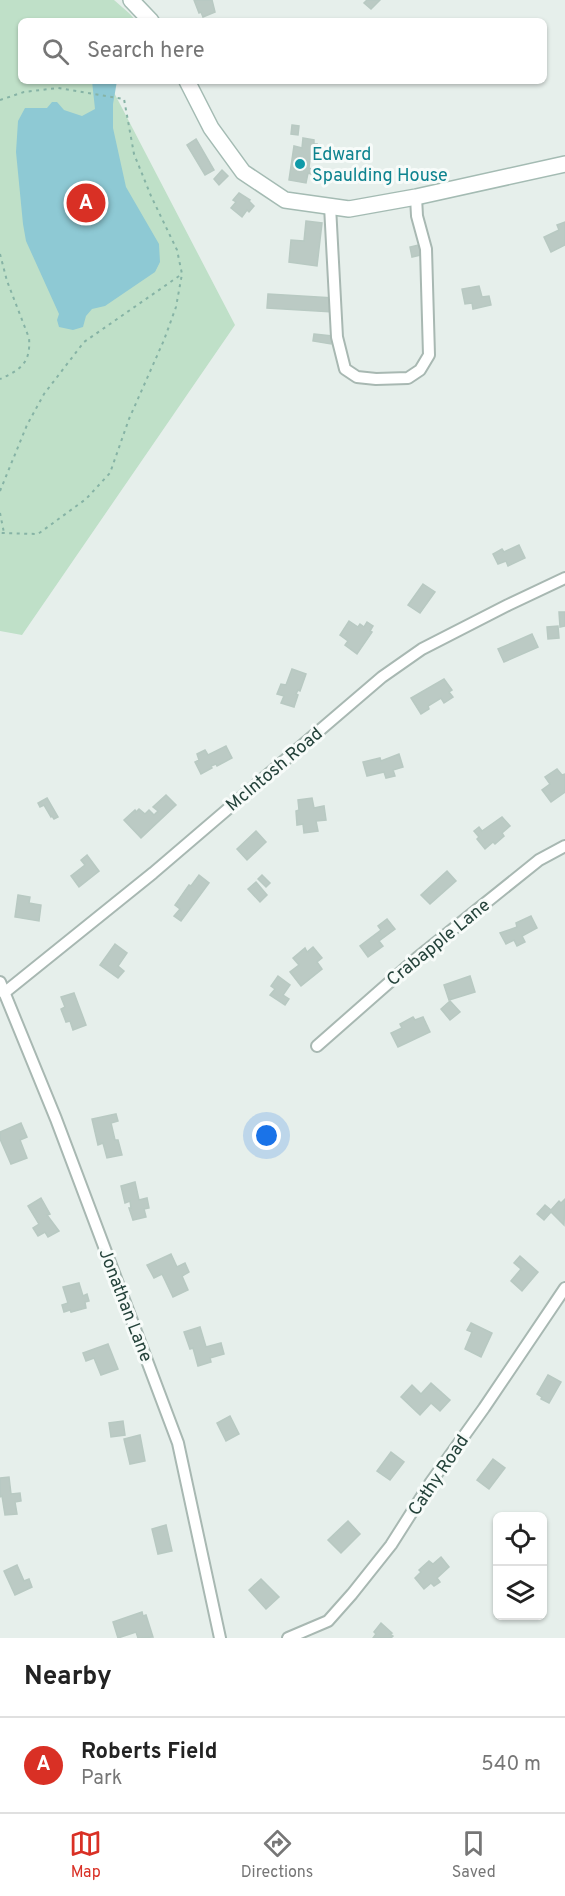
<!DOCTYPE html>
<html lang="en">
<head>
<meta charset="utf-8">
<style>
	body { margin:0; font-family:Overpass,sans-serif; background:#f6f6f6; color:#222 }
	.controls { position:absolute; right:18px; bottom:18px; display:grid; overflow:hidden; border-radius:9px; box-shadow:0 2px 4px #0004 }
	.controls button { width:54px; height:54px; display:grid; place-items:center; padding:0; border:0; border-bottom:2px solid #e0e0e0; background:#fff; color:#222; font:30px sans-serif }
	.you { position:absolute; left:267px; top:1136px; width:21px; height:21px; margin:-15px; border:4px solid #fff; border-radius:50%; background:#1a73e8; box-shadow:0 0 0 9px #1a73e833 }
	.badge { display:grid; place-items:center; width:39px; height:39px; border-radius:50%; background:#d93025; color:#fff; font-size:20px; font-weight:700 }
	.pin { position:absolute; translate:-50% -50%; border:3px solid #fff; box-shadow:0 2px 6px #0006 }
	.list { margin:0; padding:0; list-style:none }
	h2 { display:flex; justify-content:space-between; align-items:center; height:78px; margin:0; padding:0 24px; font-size:26px }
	h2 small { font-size:20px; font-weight:400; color:#767676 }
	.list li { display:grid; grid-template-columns:39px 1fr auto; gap:18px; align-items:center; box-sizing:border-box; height:96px; padding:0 24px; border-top:2px solid #e0e0e0 }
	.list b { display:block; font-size:22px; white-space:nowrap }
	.list p { margin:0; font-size:20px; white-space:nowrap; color:#767676 }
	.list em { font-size:20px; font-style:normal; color:#767676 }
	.icon { flex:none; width:33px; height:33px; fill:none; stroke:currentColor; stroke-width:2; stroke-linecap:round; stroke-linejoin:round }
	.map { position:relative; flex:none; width:565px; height:1638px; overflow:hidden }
	.search { position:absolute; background:#fff; box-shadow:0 2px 4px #0004; left:18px; right:18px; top:18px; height:66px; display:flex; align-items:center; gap:15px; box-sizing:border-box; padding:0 21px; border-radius:9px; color:#767676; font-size:22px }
	.sheet { height:174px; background:#fff }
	nav { display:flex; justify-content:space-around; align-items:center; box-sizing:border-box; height:84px; border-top:2px solid #e0e0e0; background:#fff; font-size:16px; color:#767676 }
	nav a { display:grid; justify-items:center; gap:3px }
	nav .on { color:#d93025 }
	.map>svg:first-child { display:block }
</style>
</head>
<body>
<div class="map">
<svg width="565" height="1638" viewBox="0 0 565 1638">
	<rect width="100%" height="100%" fill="#e6efeb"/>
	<path fill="#bfe0c8" d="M0,0H114L130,14L136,21H21V81H108L235,325L22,635L0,631Z"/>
	<path fill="#8ec9d4" d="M92,81H117L113,104V128L126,187L159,244L160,262L155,272L105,306L92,309L86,316L83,327L73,330L59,327L57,320L59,314L26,241L23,224L16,152L18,121L25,108H47L52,102H57L64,110L82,116L95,109Z"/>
	<g fill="#bbcac4" stroke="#b8c9c2" stroke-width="1.5">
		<path d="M194,0H212L215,12L203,17L201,12L199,13Z"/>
		<path d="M367,0H380L371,9L364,3Z"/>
		<path d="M292,125L299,126L298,135L291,134Z"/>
		<path d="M303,138L314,140V144H317L315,160L310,159L309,168L311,169V174L308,173L306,183L289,180L294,146L302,148Z"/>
		<path d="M196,139L214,170L205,175L187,145Z"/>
		<path d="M222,170L228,176L219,185L214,179Z"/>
		<path d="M239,193L250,200L249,201L254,206L249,212L247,210L242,217L231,208L236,202L233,200Z"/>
		<path d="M306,221L322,223L317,266L289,262L291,240L304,241Z"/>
		<path d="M565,222V245L551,252L544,237L559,230L557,225Z"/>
		<path d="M419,245L421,255L412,257L410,247Z"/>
		<path d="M479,286L482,297L489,296L491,305L473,309L472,303L465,304L462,289Z"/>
		<path d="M268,294L334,298L333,312L267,308Z"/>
		<path d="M314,334L332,336L331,344L313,341Z"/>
		<path d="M519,545L525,558L508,566L506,561L498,564L493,554L502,549L504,552Z"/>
		<path d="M423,584L435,592L420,613L408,605Z"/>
		<path d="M559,612H565V626L560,627Z"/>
		<path d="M349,621L358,627L360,624L364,627L367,622L373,626L370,631L372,632L357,654L345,645L348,641L340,635Z"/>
		<path d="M558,626L559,638L548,639L547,627Z"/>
		<path d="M532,634L538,647L504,662L498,649Z"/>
		<path d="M292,669L306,674L300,691L298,690L296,694L298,695L294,707L281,703L284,696L277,694L281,684L286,685Z"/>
		<path d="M444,679L452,690L449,692L453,697L444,703L441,698L428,706L429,709L421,714L411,698Z"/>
		<path d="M226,746L232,758L217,766L216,764L211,766L212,768L201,774L195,762L199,760L197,754L205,750L208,755Z"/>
		<path d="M399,754L403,767L393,770L395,776L386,778L384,772L367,776L363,762L380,758L381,761Z"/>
		<path d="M557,769L562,775L565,774V792L551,802L542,790L550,784L545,777Z"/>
		<path d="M166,795L176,805L141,838L124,820L135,810L136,812L139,809L145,814L149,810L154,815L158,811L153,807Z"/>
		<path d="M47,798L58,817L54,819L52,816L51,817L44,805L40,807L38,803Z"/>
		<path d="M312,798L314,808L324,806L326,820L316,821L318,831L304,833L303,824L297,825L296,811L299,810L298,800Z"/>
		<path d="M502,817L510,826L502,833L504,836L495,844L493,842L485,849L477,839L479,837L474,831L479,827L482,831Z"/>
		<path d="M256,831L266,842L247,860L237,849Z"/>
		<path d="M87,855L99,871L79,887L71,876L85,865L81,860Z"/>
		<path d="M447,871L456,881L430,904L421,895Z"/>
		<path d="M199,875L209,883L181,921L174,916L180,909L175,905L189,885L191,886Z"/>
		<path d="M262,875L270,883L266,887L258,879Z"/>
		<path d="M256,882L267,895L260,902L248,889Z"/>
		<path d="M18,895L30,897L29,903L41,905L39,921L15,917Z"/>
		<path d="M531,916L537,928L522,936L525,942L517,946L514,940L506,944L500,933L517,927L516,923Z"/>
		<path d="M387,919L395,929L379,941L383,946L368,957L360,946L381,930L378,926Z"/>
		<path d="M115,944L127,953L118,966L124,971L118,978L100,965Z"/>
		<path d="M313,947L322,958L317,962L322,969L301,986L290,972L299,965L293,958L305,948L307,952Z"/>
		<path d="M278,976L290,985L283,995L289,999L285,1005L270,995L275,989L271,986Z"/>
		<path d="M470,976L475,992L449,1000L444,985Z"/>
		<path d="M74,993L86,1025L73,1030L70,1021L66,1022L61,1009L65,1007L61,997Z"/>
		<path d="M450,1001L460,1012L450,1020L441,1009Z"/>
		<path d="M413,1017L415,1020L423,1017L430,1032L398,1047L391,1033L402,1028L400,1024Z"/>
		<path d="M116,1114L118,1121L111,1123L115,1140H118L122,1155L107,1158L103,1143L98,1145L92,1119Z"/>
		<path d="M21,1123L27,1137L20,1140L27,1158L11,1164L0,1139V1132Z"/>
		<path d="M135,1182L139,1200L147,1198L149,1208L144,1209L146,1217L133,1220L129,1208H131L130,1201L125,1203L121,1186Z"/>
		<path d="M41,1198L50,1214L47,1215L59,1231L48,1237L45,1232L38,1236L33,1228L39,1224L28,1206Z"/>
		<path d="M565,1199L564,1225L551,1212L544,1220L537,1214L545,1205L551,1210L559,1201L561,1203Z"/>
		<path d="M171,1254L177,1267L185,1263L189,1272L182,1276L188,1290L173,1297L162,1274L154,1278L147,1265Z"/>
		<path d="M520,1256L538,1272L522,1291L511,1281L521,1269L514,1263Z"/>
		<path d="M79,1283L83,1296L87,1294L89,1301L85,1302L86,1308L71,1312L70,1310L64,1312L62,1305L68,1303L63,1287Z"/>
		<path d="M471,1323L492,1333L481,1357L465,1349L472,1332L467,1330Z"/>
		<path d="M200,1327L206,1347L221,1343L224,1354L210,1358L211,1362L198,1366L193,1348L190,1349L184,1332Z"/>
		<path d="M108,1344L118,1369L101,1375L94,1358L86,1361L83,1353Z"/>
		<path d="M548,1375L561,1382L549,1403L541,1399L542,1397L537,1394Z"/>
		<path d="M431,1383L450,1400L440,1411L431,1403L420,1415L401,1397L412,1385L421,1394Z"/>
		<path d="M230,1416L239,1434L226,1441L217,1423Z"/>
		<path d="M123,1421L125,1435L111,1437L109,1423Z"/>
		<path d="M140,1435L145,1461L130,1464L124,1439Z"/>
		<path d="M391,1452L404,1462L390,1480L377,1471Z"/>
		<path d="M493,1459L505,1468L489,1489L477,1480Z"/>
		<path d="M9,1477L11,1494L20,1493L21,1501L15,1502L17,1514L5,1515L2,1496L0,1497V1478Z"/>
		<path d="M348,1521L360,1534L341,1553L328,1540Z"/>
		<path d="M166,1525L172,1551L158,1554L152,1529Z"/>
		<path d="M441,1557L449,1567L437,1578L440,1582L434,1586L431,1583L424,1589L415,1578L421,1572L419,1570L429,1561L433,1564Z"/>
		<path d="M17,1565L24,1581L29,1579L32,1587L15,1595L4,1571Z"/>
		<path d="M261,1579L279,1597L266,1609L249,1590Z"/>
		<path d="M142,1612L143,1616L146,1615L153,1637L138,1638L136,1632L118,1638L113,1622Z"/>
		<path d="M381,1623L392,1633L390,1634L393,1636L391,1638H373L376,1634L374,1632Z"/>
	</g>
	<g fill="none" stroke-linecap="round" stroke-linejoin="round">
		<defs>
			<g id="minor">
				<path d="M330,206L337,337L345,369L357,377L376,379L408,378L420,370L429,355L426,249L417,216L416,197"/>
				<path d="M0,982L56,1119L178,1443L220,1638"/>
				<path d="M4,993L153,873L382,677L422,649L508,605L565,578"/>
				<path d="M317,1046L417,958L539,860L565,846"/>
				<path d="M288,1638L328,1621L352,1594L391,1545L431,1482L484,1408L565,1288"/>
			</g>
			<g id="secondary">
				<path d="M131,0L151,21"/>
				<path d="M187,81L211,128L243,172L285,200L349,209L416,197L565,164"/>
			</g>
		</defs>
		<use href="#minor" stroke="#a8b8b2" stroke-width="14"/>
		<use href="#secondary" stroke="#a4bbb3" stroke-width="18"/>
		<g stroke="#86b3a5" stroke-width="2" stroke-dasharray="3 4.5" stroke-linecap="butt">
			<path d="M0,100L24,92L58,88L124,99L134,154L151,196L177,250L182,274L176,307L164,340L129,419L110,473L86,499L38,534L0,533"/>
			<path d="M0,254L7,281L29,338C31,362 21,370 0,379"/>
			<path d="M0,491L27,425L44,394L84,342L182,274"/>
			<path d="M0,513L4,533"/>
		</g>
		<use href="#minor" stroke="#fff" stroke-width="10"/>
		<use href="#secondary" stroke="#fff" stroke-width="15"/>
	</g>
	<circle fill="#0f9aa8" stroke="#f7fbf9" stroke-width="2" cx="300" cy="164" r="6"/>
	<g text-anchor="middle" stroke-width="6" stroke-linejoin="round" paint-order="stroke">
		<g font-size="18" fill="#0d838f" stroke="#f7fbf9" text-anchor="start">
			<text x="312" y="160">Edward<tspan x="312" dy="21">Spaulding House</tspan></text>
		</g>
		<g font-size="18" fill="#24423a" stroke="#f7fbf9">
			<text transform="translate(274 769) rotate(-40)" y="6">McIntosh Road</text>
			<text transform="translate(438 942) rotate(-39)" y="6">Crabapple Lane</text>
			<text transform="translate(126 1305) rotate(69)" y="6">Jonathan Lane</text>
			<text transform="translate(438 1475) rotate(-56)" y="6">Cathy Road</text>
		</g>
	</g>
</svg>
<div class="controls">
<button><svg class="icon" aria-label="locate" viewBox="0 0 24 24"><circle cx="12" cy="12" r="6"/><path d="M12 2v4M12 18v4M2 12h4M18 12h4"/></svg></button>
<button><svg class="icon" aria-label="layers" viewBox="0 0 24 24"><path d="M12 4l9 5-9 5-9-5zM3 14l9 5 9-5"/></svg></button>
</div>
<div class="you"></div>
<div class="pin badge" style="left:86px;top:203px">A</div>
<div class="search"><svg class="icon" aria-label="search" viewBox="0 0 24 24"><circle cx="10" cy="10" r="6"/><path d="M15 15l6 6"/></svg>Search here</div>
</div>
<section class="sheet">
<h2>Nearby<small></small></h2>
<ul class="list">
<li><span class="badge">A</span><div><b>Roberts Field</b><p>Park</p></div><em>540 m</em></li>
</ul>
</section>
<nav>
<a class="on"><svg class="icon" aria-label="map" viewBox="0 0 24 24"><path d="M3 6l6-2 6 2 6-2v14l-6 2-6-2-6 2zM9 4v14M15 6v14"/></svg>Map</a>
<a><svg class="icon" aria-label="directions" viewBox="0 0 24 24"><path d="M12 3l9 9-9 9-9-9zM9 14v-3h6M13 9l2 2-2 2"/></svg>Directions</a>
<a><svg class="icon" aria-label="saved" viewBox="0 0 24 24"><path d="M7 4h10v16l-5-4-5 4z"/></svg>Saved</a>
</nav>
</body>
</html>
